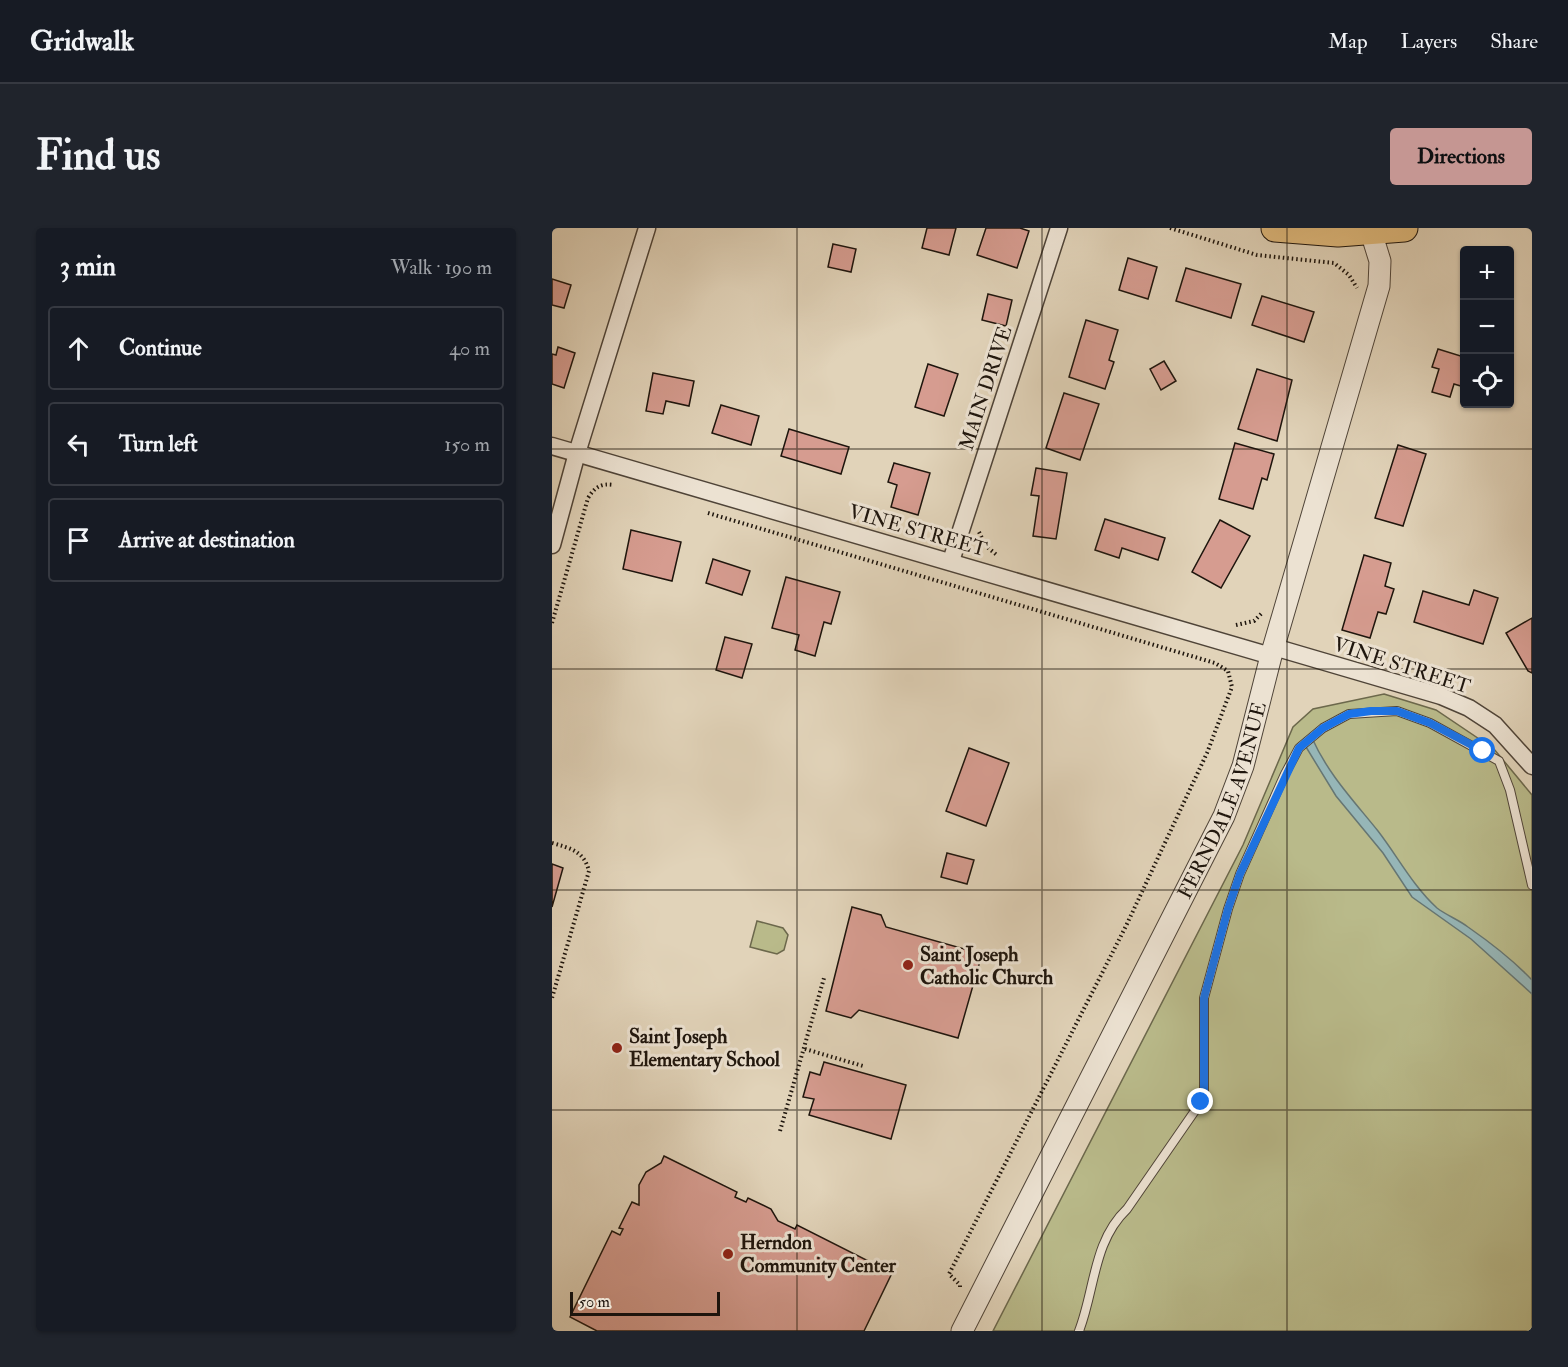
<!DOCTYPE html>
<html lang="en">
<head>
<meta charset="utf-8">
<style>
	body { margin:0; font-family:"IM FELL Double Pica",serif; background:#20242c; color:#f1f3f6 }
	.controls { position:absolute; right:18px; top:18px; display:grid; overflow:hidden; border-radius:6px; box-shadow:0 2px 4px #0004 }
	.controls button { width:54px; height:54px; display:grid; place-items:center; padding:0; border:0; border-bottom:2px solid #363941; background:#171b24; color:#f1f3f6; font:30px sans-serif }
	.scale { position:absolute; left:18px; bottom:15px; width:150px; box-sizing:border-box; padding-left:6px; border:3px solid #1e150d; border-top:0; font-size:16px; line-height:21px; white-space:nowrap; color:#1e150d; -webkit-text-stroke:4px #ece2d2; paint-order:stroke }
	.stop { position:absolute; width:18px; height:18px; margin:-14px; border:4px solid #1a73e8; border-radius:50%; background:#fff }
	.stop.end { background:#1a73e8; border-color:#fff; box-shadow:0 2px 6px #0008 }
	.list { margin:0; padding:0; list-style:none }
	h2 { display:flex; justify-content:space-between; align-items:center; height:78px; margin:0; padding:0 24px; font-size:26px }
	h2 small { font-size:20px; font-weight:400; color:#9ea1a6 }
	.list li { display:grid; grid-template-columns:39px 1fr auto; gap:18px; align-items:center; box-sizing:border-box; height:84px; margin:0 12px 12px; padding:0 12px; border:2px solid #363941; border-radius:6px }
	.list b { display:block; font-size:22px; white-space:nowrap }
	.list em { font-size:20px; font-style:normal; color:#9ea1a6 }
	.icon { flex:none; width:33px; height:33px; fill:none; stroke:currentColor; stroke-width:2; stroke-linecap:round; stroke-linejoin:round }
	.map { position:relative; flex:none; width:980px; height:1103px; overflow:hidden; border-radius:6px }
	header { display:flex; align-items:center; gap:36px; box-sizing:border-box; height:84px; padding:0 30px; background:#171b24; border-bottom:2px solid #363941 }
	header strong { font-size:28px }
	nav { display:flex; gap:33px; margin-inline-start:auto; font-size:21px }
	.intro { display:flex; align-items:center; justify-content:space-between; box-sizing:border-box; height:144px; padding:0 36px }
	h1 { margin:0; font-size:42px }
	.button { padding:15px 27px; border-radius:6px; background:#c59692; color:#111; font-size:21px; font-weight:700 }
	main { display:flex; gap:36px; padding:0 36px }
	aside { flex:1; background:#171b24; border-radius:6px; box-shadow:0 2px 4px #0004 }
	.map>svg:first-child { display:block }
</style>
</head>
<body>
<header>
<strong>Gridwalk</strong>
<nav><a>Map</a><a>Layers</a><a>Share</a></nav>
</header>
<div class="intro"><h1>Find us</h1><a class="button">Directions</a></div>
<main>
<aside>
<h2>3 min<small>Walk · 190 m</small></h2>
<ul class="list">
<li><svg class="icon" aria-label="ahead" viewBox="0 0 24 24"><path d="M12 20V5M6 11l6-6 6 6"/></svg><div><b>Continue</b></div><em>40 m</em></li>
<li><svg class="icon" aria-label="left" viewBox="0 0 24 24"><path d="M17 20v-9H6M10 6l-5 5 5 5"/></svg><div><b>Turn left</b></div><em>150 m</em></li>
<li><svg class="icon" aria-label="arrive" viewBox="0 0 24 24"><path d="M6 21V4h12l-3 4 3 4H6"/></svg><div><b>Arrive at destination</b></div></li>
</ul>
</aside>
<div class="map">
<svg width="980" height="1103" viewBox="0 0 980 1103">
	<rect width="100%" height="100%" fill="#e1d3b9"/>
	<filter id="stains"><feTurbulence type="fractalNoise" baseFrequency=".00333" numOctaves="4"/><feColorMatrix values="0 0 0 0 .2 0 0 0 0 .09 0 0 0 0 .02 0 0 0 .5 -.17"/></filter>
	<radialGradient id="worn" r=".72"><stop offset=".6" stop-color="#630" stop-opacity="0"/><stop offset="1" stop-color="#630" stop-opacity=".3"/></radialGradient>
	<g fill="#b9ba8a" stroke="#6c684c" stroke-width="1.5">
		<path d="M832,466L884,482L942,521L980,567V1103H441L691,617L741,499L761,481Z"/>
		<path d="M205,693L231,700L236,707L232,722L225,726L198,719Z"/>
	</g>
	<path fill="#96b6b7" stroke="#667673" stroke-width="1.5" d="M760,510C776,546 802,573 826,603C846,629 861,658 885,680C894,687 907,692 916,699C939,715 961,732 980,752V766L919,711L860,669L831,625L784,568L754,519Z"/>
	<g fill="#d69c90" stroke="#1e150d" stroke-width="1.5">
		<path d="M375,0H404L397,27L370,20Z"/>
		<path d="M434,0H468L477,3L465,40L425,27Z"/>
		<path d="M281,16L304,21L299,44L276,39Z"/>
		<path d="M576,30L605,39L596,71L567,62Z"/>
		<path d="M634,40L689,56L679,90L624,73Z"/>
		<path d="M0,51L19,57L12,80L0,77Z"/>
		<path d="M436,66L460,72L454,98L430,92Z"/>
		<path d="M710,68L762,84L752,114L700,97Z"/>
		<path d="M534,92L566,102L557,132L562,134L553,161L517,149Z"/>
		<path d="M6,119L23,125L12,160L0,156V126L4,127Z"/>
		<path d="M886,121L912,129V159L902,156L898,169L880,164L887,141L880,139Z"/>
		<path d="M612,133L624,153L609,162L598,141Z"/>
		<path d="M376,136L406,146L392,188L363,179Z"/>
		<path d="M705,141L740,152L725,213L686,201Z"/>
		<path d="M101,145L142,153L137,178L114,173L111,186L94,183Z"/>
		<path d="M512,165L547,176L528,232L494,220Z"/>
		<path d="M169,177L207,188L199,217L160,205Z"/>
		<path d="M237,201L297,219L289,246L229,228Z"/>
		<path d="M683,215L722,226L715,252L710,250L701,281L667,271Z"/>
		<path d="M846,217L874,226L851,298L823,290Z"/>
		<path d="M342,235L378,245L366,287L339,279L345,257L336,254Z"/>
		<path d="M484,240L515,245L504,311L481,308L487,268L479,267Z"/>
		<path d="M553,291L613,310L606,332L570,320L567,330L543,322Z"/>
		<path d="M668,292L698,308L669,360L640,344Z"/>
		<path d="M79,302L129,314L120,353L71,341Z"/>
		<path d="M812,327L839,335L833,358L842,361L834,386L826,384L818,410L790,402Z"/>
		<path d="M161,331L198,343L190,367L154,355Z"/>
		<path d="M234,349L288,364L279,396L272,394L263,428L243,422L247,407L220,400Z"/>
		<path d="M922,362L946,370L931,416L862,394L871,363L917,377Z"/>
		<path d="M980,390V445L976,443L954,405Z"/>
		<path d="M173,409L200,416L190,450L164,442Z"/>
		<path d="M417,520L457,535L434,598L394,583Z"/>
		<path d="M395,625L422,632L415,656L389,649Z"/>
		<path d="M0,636L11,640L0,679Z"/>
		<path d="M300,679L329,687L334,699L430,726L406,810L307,782L299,790L274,783Z"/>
		<path d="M272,834L354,857L339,911L257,887L262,871L251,869L258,844L268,847Z"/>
		<path d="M112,928L185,964L183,969L194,974L196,970L219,981L226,993L243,1001L245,997L340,1045L312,1103H45L18,1089L60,1003L68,1007L71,1001L67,1000L80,974L87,977V957L94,944L109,935Z"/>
	</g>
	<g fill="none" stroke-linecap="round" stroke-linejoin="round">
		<defs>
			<path id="service" d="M527,1103C543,1062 541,1013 575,981L649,874L652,866V770L676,681L688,646L733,546L747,520L771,500L797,486L845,483L878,495L947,533L958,562L980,657"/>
			<g id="minor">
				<path d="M0,218L719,428"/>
				<path d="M0,317L25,225L95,0"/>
				<path d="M399,333L507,0"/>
				<path d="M722,419L889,468L917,480L943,497L980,538"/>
			</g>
			<g id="tertiary">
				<path id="s1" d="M410,1103L672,588L691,538L719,428L827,58L828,33L819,4"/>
			</g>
			<path id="primary" d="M723,0L786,5L852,0"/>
		</defs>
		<use href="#service" stroke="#4f4438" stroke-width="10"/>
		<use href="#minor" stroke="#4f4438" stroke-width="19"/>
		<use href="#tertiary" stroke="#4f4438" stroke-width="23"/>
		<use href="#primary" stroke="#1e150d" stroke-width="29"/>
		<g stroke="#1e150d" stroke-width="4" stroke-dasharray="1.5 3" stroke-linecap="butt">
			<path d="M618,0L705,27L782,35L797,47L805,60"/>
			<path d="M156,285L663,435L676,443L680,459L655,525L574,698L397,1046L408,1057V1062"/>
			<path d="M427,304L434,318L446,328"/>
			<path d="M0,395L36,270C43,259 49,255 62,257"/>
			<path d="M684,397L702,393L711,384"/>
			<path d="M0,615C18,620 32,623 37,643L0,770"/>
			<path d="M253,821L311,838"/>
			<path d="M228,903L272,750"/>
		</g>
		<use href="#service" stroke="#ece2d2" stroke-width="8"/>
		<use href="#minor" stroke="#ece2d2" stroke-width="16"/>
		<use href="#tertiary" stroke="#ece2d2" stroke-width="21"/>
		<use href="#primary" stroke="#e0ba7c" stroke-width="27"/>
	</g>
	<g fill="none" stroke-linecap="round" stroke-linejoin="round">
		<path stroke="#1a73e8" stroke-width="8" d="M649,874L652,866V770L676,681L688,646L747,520L771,500L797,486L819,483H845L878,495L931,523"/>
	</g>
	<path fill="none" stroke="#1e150d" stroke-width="1.5" stroke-opacity="0.55" d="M245,0V1103M490,0V1103M735,0V1103M0,221H980M0,441H980M0,662H980M0,882H980"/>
	<g fill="#8f2418" stroke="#ece2d2" stroke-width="2">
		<circle cx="356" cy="737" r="6"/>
		<circle cx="65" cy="820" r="6"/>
		<circle cx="176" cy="1026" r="6"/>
	</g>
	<g text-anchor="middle" stroke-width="6" stroke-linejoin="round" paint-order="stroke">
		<g font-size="20" fill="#1e150d" stroke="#ece2d2">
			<text transform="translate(433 160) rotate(-72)" y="7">MAIN DRIVE</text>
			<text transform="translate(366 302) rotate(16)" y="7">VINE STREET</text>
			<text transform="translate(850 437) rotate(18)" y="7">VINE STREET</text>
			<text dy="7" stroke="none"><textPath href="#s1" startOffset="592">FERNDALE AVENUE</textPath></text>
		</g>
		<g font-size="20" font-weight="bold" fill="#1e150d" stroke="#ece2d2" text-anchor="start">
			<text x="368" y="733">Saint Joseph<tspan x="368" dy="23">Catholic Church</tspan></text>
			<text x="77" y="815">Saint Joseph<tspan x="77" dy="23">Elementary School</tspan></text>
			<text x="188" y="1021">Herndon<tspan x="188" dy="23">Community Center</tspan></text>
		</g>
	</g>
	<rect width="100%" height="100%" filter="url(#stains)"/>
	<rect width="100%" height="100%" fill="url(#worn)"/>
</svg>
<div class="controls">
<button>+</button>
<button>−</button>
<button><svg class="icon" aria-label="locate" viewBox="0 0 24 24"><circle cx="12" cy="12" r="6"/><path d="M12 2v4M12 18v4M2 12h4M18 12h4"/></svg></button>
</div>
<div class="scale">50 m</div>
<div class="stop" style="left:931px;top:523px"></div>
<div class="stop end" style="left:649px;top:874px"></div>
</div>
</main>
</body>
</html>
